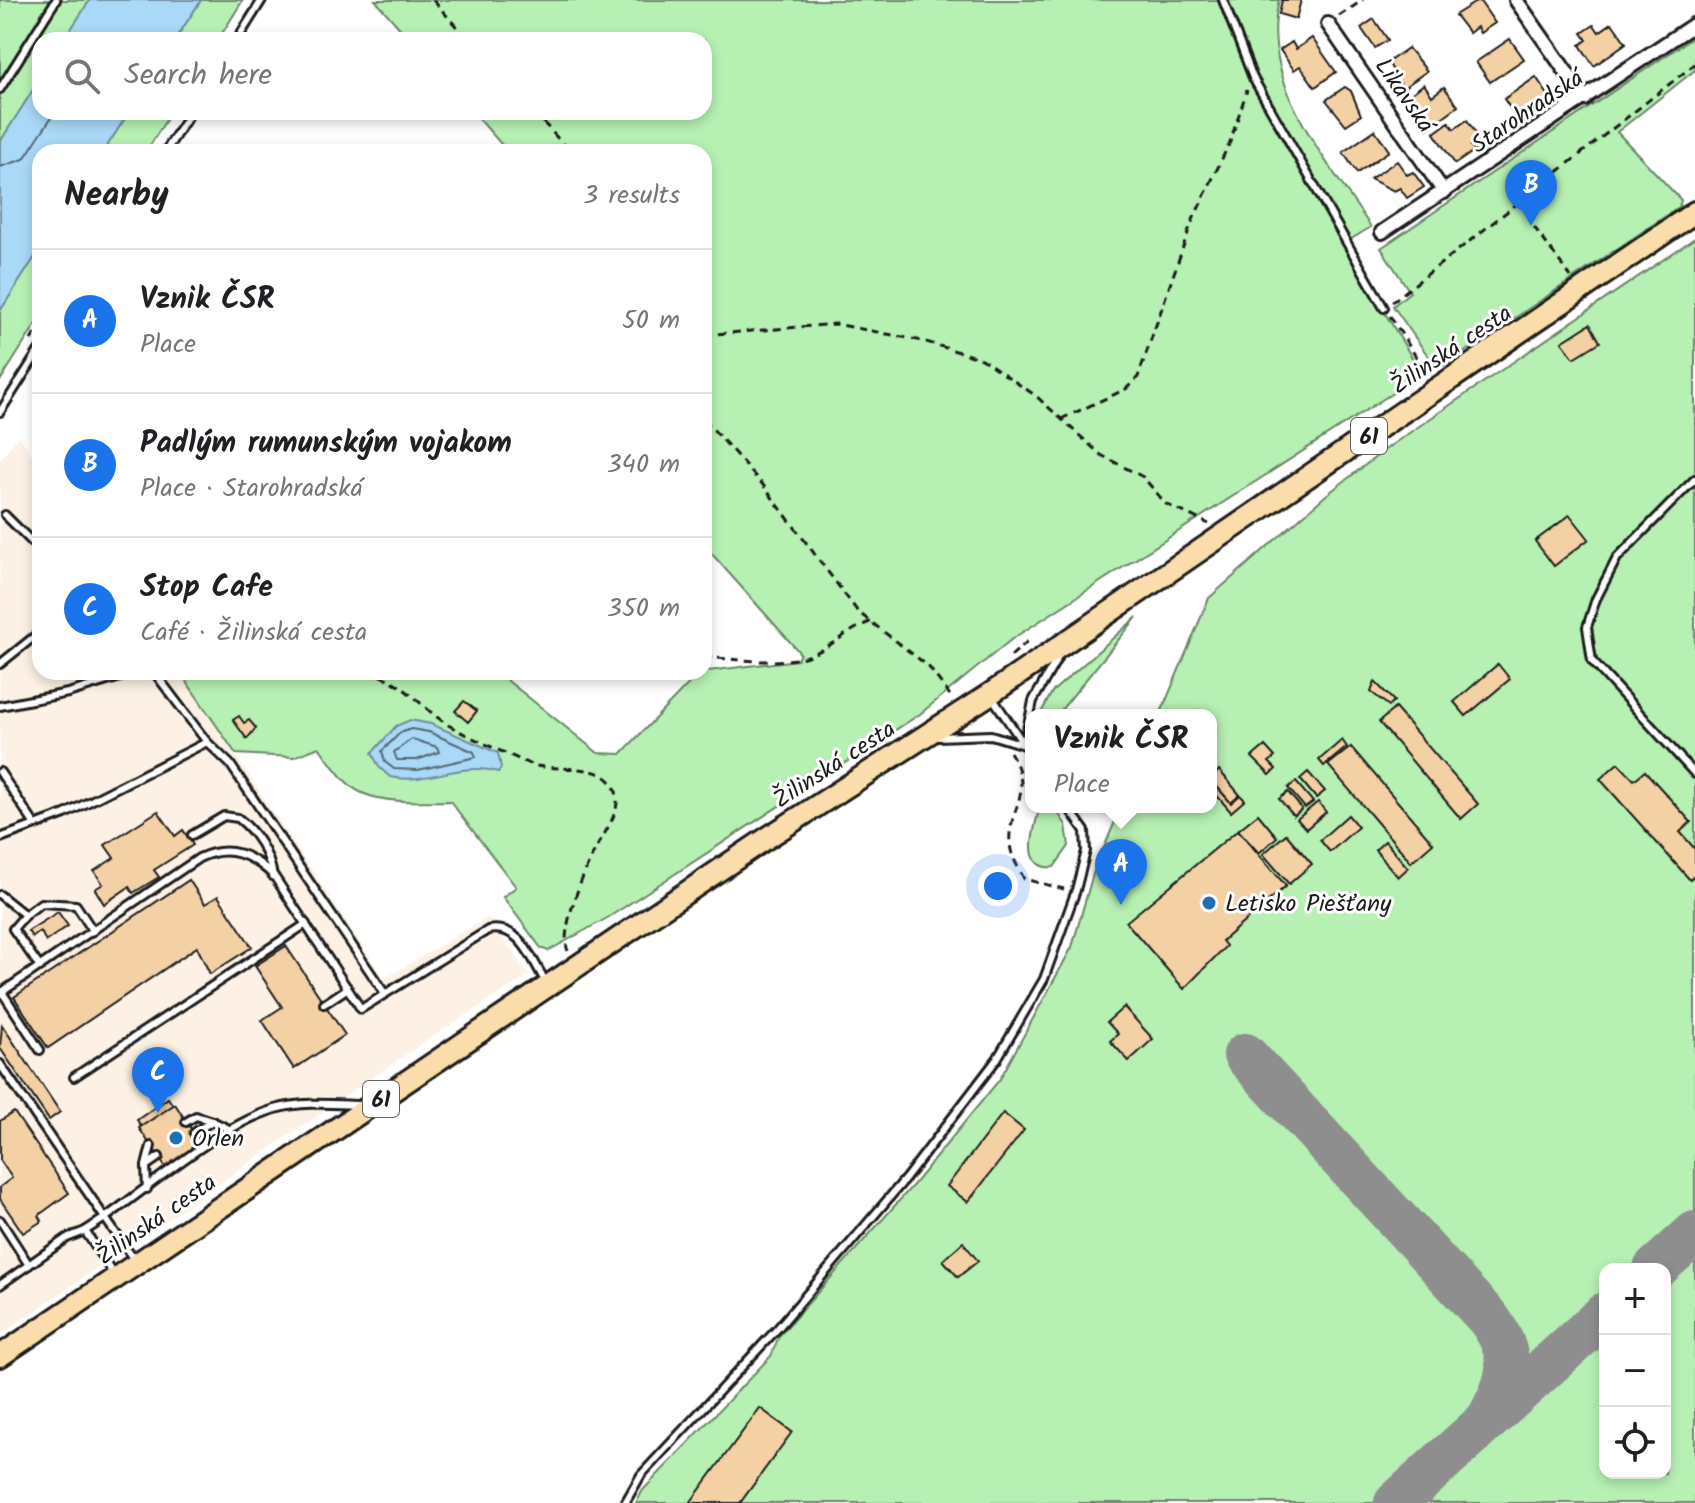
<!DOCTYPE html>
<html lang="en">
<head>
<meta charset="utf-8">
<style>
	body { margin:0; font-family:Kalam,sans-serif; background:#f2f2f2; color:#202124 }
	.controls { position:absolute; right:24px; bottom:24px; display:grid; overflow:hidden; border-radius:16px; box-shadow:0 4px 12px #0003 }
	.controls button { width:72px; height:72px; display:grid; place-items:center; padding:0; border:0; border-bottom:2px solid #e0e0e0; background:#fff; color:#202124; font:40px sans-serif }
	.you { position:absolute; left:998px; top:886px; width:28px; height:28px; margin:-20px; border:6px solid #fff; border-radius:50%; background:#1a73e8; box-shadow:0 0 0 12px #1a73e833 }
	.badge { display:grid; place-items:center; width:52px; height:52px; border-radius:50%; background:#1a73e8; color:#fff; font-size:26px; font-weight:700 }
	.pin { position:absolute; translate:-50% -66px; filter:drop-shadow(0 2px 4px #0008) }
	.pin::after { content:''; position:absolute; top:42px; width:28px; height:24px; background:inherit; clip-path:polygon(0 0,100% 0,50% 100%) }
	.popup { position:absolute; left:1025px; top:709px; width:192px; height:104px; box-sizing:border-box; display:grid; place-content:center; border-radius:16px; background:#fff; filter:drop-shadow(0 2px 6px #0005); font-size:26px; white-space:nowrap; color:#757577 }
	.popup b { font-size:30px; color:#202124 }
	.popup::after { content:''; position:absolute; left:50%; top:100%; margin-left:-16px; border:16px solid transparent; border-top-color:#fff }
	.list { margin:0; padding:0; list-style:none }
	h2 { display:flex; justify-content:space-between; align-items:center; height:104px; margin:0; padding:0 32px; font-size:34px }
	h2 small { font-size:26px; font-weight:400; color:#757577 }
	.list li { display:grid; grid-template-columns:52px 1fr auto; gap:24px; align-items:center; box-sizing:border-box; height:144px; padding:0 32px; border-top:2px solid #e0e0e0 }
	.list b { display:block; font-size:30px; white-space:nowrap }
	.list p { margin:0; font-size:26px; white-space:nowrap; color:#757577 }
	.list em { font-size:26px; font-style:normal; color:#757577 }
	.icon { flex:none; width:44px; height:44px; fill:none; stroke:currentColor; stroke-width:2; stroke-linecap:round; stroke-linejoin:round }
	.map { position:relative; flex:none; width:1695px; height:1503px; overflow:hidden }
	.search { position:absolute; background:#fff; box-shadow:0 4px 12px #0003; left:32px; top:32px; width:680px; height:88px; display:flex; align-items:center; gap:20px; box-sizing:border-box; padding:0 28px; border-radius:24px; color:#757577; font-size:30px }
	.panel { position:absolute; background:#fff; box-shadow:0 4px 12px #0003; left:32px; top:144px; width:680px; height:536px; border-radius:24px }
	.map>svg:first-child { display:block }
</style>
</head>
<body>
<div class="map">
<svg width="1695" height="1503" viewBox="0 0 1695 1503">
	<rect width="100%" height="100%" fill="#fff"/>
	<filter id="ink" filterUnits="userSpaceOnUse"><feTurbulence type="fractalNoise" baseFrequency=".0125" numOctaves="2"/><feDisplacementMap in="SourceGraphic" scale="16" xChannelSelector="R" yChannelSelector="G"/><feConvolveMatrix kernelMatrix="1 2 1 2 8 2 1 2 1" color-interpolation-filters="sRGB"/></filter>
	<g filter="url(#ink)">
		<path fill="#fcf1e4" d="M19,436L40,467V672H180L384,979L488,917L529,975L424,1042L0,1335V460Z"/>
		<g fill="#b6f0b3" stroke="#698668" stroke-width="2" fill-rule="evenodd">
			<path d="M0,0H90L64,40H40V79L0,142Z"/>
			<path d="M201,0H243L218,40H175Z"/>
			<path d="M375,0H1279C1258,82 1328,162 1371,227L1343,244L1422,374L1012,639L920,714L609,917L548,951L541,948L503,897L516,887L450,801C423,801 387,804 362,793C344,785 330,762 319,747L294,757L236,754L180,672H442L446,676L451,672L498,673L598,753L621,754L700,672L797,660L800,653L704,545V152H508L473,112H704V40H410Z"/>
			<path d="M1695,36V70L1617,132L1681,200L1679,207L1444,366L1433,363L1393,306L1410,292L1381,248Z"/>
			<path d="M129,112H171L146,152H103Z"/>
			<path d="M1695,238V1503H636L643,1490L771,1356L779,1336L914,1184L1000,1079L1072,947L1093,874L1121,807H1211V715H1160L1209,598L1325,496L1390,446ZM1605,1269H1665V1473H1605Z"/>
			<path d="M40,249V318L0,381V311Z"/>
			<path d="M1137,617L1057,715H1040L1052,692Z"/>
			<path d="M1040,807H1054L1066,825L1069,846L1054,867C1019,871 1035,825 1040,807Z"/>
		</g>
		<g fill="#aad8f7" stroke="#718d9f" stroke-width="2">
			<path d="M90,0H201L175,40H64Z"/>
			<path d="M40,79V112H129L103,152H40V249L0,311V142Z"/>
			<path d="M410,720L431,724L498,753L501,768L498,772C460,761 427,785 390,777L379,767L372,753L396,726Z"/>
		</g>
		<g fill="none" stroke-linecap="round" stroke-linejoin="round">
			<g stroke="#556774" stroke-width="2">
				<path d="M0,167L24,159L55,112"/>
				<path d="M411,729L429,732L474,752L476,757L418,770L394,769L385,762L382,751L400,733Z"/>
				<path d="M412,739L437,747L439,752L417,760H397L394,752Z"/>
			</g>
			<g stroke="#8e8e8e" stroke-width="44">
				<path d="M1245,1055L1488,1318C1516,1356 1511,1378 1488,1419"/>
				<path d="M1655,1269L1695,1233"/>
				<path d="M1396,1503L1605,1314"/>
			</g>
		</g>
		<g fill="#f4d1a5" stroke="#1c1c1c" stroke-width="2">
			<path d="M1282,0H1301L1296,19L1279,14Z"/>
			<path d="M1479,0L1495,23L1480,33L1477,27L1469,33L1455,15Z"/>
			<path d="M1374,19L1388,40L1375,48L1361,28Z"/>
			<path d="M1612,23L1626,43L1594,66L1580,45L1587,40L1582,33L1594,25L1599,32Z"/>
			<path d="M1312,38L1336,72L1315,87L1300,66L1294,70L1280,50L1292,42L1296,49Z"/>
			<path d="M1510,39L1524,59L1490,82L1476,62Z"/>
			<path d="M1408,48L1427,71L1403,88L1388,62Z"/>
			<path d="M1536,77L1550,98L1518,120L1504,99Z"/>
			<path d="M1424,84L1432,96L1444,87L1458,106L1427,129L1408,96Z"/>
			<path d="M1345,87L1351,91L1361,115L1346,125L1326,100Z"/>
			<path d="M1467,120L1480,140L1471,146L1475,150L1455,164L1434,133L1449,122L1454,129Z"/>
			<path d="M1375,130L1389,151L1357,173L1343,152Z"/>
			<path d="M1397,161L1407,175L1413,172L1424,187L1407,198L1400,188L1394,191L1370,179Z"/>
			<path d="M1590,324L1600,342L1574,358L1562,342Z"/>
			<path d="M1570,515L1589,539L1554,566L1535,541Z"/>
			<path d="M1498,664L1510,679L1466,716L1454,702Z"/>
			<path d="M1375,682L1394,701L1389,706L1371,692Z"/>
			<path d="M464,701L477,711L468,722L455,711Z"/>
			<path d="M1395,708L1478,804L1461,819L1379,722Z"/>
			<path d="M239,716L244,723L249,720L256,728L247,739L233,720Z"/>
			<path d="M1342,740L1347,747L1324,766L1319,760Z"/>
			<path d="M1265,746L1275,757L1269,762L1276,769L1270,775L1252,757Z"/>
			<path d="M1351,747L1433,843L1411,862L1328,765Z"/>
			<path d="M1618,763L1634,780L1645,771L1691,822L1680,832L1695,849V875L1690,880L1600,779Z"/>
			<path d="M1219,770L1240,795L1231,803L1211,780Z"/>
			<path d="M1308,772L1325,791L1316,798L1300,779Z"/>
			<path d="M1296,782L1313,802L1305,808L1288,788Z"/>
			<path d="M1217,787L1231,803L1240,795L1245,800L1231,812L1213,791Z"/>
			<path d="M1288,792L1302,809L1294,816L1279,799Z"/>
			<path d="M1318,802L1326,812L1306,829L1297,819Z"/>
			<path d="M158,811L175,836L183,830L193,845L154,870L159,877L133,893L129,887L104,904L95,889L103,884L94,871L114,858L105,845Z"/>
			<path d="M1258,814L1277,837L1259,853L1238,830Z"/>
			<path d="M1348,815L1358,827L1330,852L1320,840Z"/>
			<path d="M1238,830L1286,886L1222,941L1226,946L1184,989L1126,922Z"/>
			<path d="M1286,834L1312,864L1289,884L1263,854Z"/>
			<path d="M1385,841L1408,868L1398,877L1375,850Z"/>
			<path d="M189,880L205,904L218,896L252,947L210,974L197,947L48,1048L14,997Z"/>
			<path d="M58,912L68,926L46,941L40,931L32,937L28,931Z"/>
			<path d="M286,946L345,1035L294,1069L262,1020L282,1007L255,966Z"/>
			<path d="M1124,1007L1153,1039L1129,1061L1110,1041L1118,1034L1107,1022Z"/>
			<path d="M2,1025L60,1112L49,1120L0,1048Z"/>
			<path d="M168,1098L177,1111L146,1133L137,1120Z"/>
			<path d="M175,1104L201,1144L166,1168L139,1128Z"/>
			<path d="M14,1112L69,1193L39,1215L42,1221L23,1233L0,1199V1187L12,1178L0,1160V1121Z"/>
			<path d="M1003,1113L1024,1130L968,1202L947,1186Z"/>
			<path d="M963,1242L978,1261L958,1277L943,1260Z"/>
			<path d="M760,1408L792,1432L740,1503H690Z"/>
		</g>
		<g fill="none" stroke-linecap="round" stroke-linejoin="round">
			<defs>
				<g id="service">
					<path d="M1223,0L1253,78L1384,308"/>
					<path d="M237,40L262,0"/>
					<path d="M0,89L56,0"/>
					<path d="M165,152L191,112"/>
					<path d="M0,412L40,349"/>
					<path d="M1695,479L1617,558L1596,599L1587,627L1592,661L1695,774"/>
					<path d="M5,515L40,550"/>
					<path d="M0,664L40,632"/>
					<path d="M154,672L207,742L230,764L385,994"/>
					<path d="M992,697L1031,755"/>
					<path d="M0,706L68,693L137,672"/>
					<path d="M937,737L991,735L1024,745L1033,701L1058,657"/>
					<path d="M0,772L35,825"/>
					<path d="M192,835L224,816L238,818C256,832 269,853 273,876"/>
					<path d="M0,838L65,814L207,742"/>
					<path d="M0,895L25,915L13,929L40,967"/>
					<path d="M25,915L41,903L76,905L93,931"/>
					<path d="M324,1004L348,988"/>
					<path d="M40,1050L2,992L199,858C229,844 251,854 274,876L361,1009L488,930C521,924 531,959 547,984"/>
					<path d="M0,1064L105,1218L85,1231L67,1238L0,1285"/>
					<path d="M74,1077L306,924"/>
					<path d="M186,1122L196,1116L212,1121"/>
					<path d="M194,1133L212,1121L231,1130"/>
					<path d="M146,1166L151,1146"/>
					<path d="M147,1189L146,1166L159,1157"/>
					<path d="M0,1220L29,1265"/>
					<path d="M85,1231L114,1275"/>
					<path d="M135,1261L105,1218C152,1185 221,1125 275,1109C303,1101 332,1104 360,1105"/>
					<path d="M625,1503L641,1475L778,1328L906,1178L997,1059L1044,979L1076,890L1086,851L1085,831L1068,807"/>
				</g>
				<g id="minor">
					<path d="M1516,0L1585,99"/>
					<path d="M1328,24L1444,192"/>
					<path d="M1382,232L1695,24"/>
				</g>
				<path id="primary" d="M0,1356L761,842L990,694L1695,212"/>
			</defs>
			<use href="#service" stroke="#1c1c1c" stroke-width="12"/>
			<use href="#minor" stroke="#1c1c1c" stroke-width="18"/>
			<use href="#primary" stroke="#1c1c1c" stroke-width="26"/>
			<g stroke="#1c1c1c" stroke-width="3" stroke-dasharray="8 6" stroke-linecap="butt">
				<path d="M433,0L468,40"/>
				<path d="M1339,16L1363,0"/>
				<path d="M534,112L570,152"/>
				<path d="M1534,227L1571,277"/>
				<path d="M1392,302L1695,64"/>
				<path d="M1390,316L1427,374"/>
				<path d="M704,335L836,324L923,341L982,359L1036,396L1101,455L1143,477L1166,504L1209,524"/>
				<path d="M31,340L40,326"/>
				<path d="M704,419L763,485L858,612L928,666L952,698"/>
				<path d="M1061,419L1126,389L1138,377L1191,224L1230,142L1247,90"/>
				<path d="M1011,656L1029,640"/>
				<path d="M704,657C733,659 782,666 810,655C831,647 848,630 870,622"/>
				<path d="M283,672C299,674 316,677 332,677C345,677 362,671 375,674C405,682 424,711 450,726C474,740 502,751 527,763C552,775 612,756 617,797C619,815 602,836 594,852C584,872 559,931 568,951"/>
				<path d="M1010,752C1038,797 1003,811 1011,850C1013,860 1020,870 1024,879L1064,889"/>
			</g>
			<use href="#service" stroke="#fff" stroke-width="6"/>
			<use href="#minor" stroke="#fff" stroke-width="12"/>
			<use href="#primary" stroke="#fbddab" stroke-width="20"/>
		</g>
	</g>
	<g fill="#1f6fb2" stroke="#fff" stroke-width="3">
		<circle cx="1209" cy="903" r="8"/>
		<circle cx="176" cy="1138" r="8"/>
	</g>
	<g text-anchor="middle" stroke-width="6" stroke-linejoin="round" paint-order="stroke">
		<g fill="#fff" stroke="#606060" stroke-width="2">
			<rect x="1351" y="418" width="36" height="36" rx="6"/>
			<rect x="363" y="1081" width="36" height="36" rx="6"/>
		</g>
		<g font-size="22" font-weight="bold" fill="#1c1c1c">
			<text x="1369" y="444">61</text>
			<text x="381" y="1107">61</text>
		</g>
		<g font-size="24" fill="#1c1c1c" stroke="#fff">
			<text transform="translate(1405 95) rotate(55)" y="8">Likavská</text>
			<text transform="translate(1527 111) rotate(-34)" y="8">Starohradská</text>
			<text transform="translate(1451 349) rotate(-34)" y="8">Žilinská cesta</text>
			<text transform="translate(834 764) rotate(-33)" y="8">Žilinská cesta</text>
			<text transform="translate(156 1219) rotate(-35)" y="8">Žilinská cesta</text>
		</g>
		<g font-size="24" fill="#1c1c1c" stroke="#fff" text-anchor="start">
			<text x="1225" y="911">Letisko Piešťany</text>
			<text x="192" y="1146">Orlen</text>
		</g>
	</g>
</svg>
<div class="controls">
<button>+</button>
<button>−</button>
<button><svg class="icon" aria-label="locate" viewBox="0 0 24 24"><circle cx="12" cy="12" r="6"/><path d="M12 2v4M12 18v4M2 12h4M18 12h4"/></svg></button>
</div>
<div class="you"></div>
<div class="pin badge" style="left:1121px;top:905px">A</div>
<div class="popup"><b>Vznik ČSR</b>Place</div>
<div class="pin badge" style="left:1531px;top:226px">B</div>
<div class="pin badge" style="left:158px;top:1113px">C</div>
<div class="search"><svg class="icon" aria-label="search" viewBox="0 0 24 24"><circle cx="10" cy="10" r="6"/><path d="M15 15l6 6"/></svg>Search here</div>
<section class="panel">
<h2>Nearby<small>3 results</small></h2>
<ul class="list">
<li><span class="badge">A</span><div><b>Vznik ČSR</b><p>Place</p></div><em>50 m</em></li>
<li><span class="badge">B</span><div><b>Padlým rumunským vojakom</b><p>Place · Starohradská</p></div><em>340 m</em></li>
<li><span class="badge">C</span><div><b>Stop Cafe</b><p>Café · Žilinská cesta</p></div><em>350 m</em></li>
</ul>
</section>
</div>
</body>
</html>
